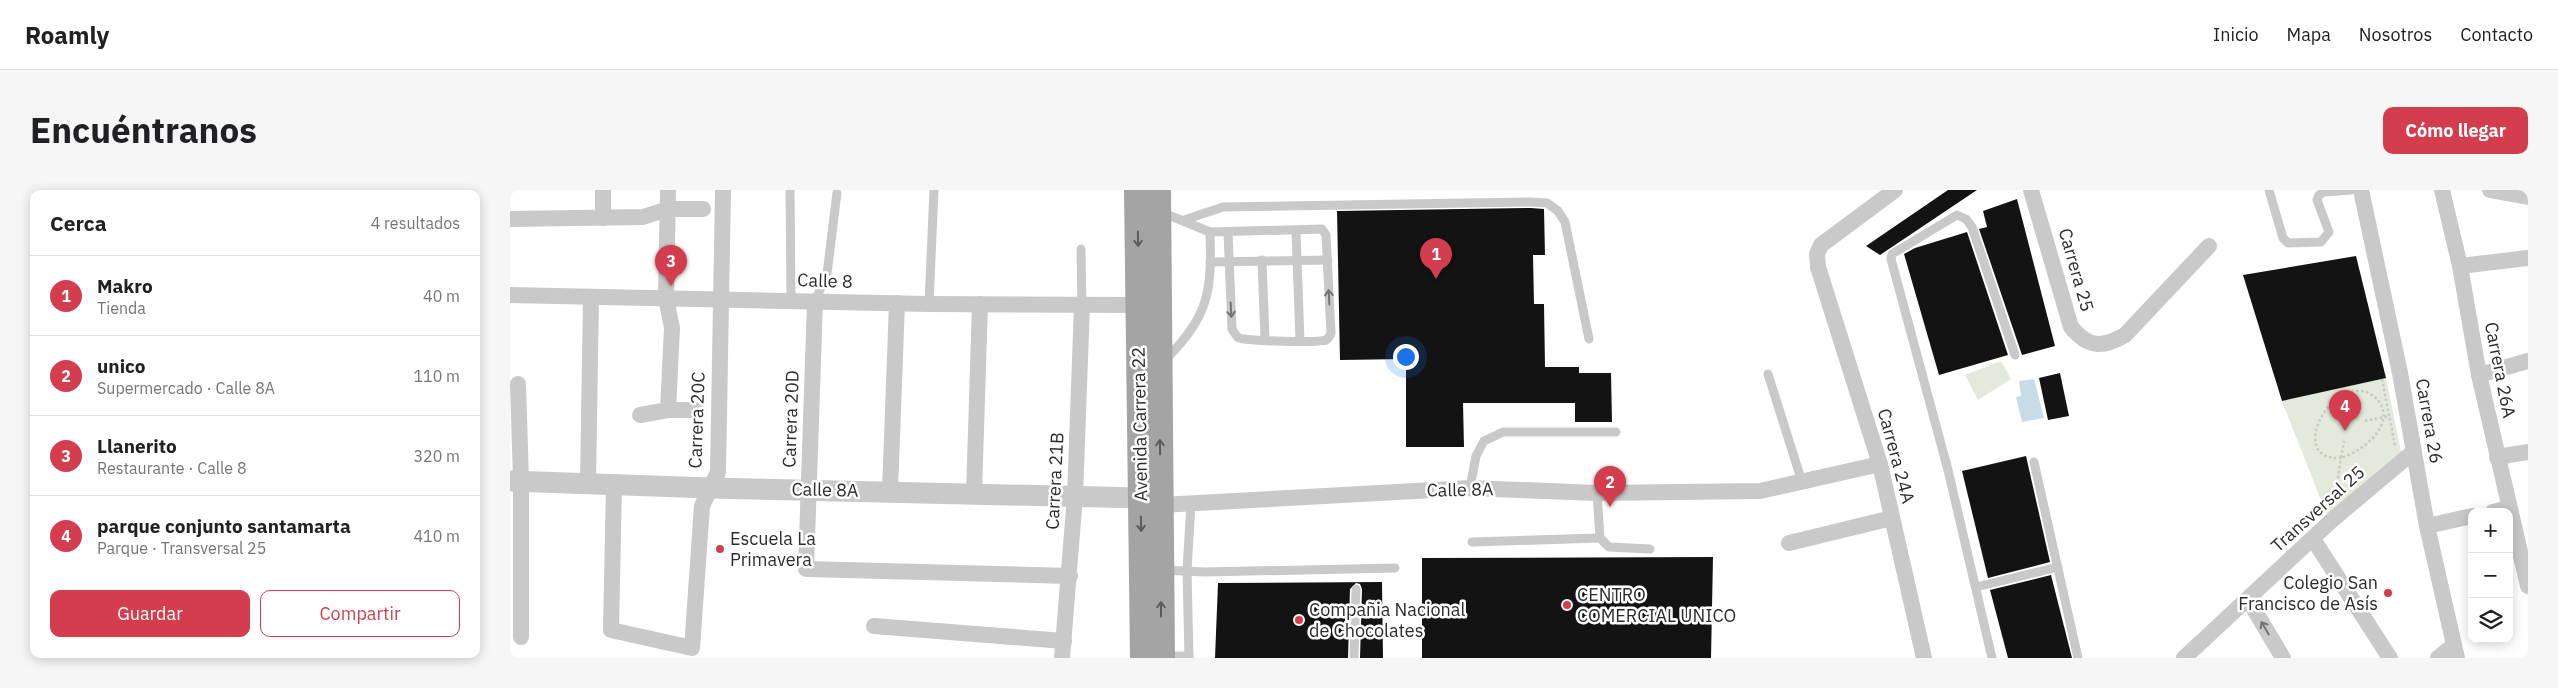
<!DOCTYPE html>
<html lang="es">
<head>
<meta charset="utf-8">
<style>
	body { margin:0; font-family:"IBM Plex Sans",sans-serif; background:#f6f6f6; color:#202124 }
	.controls { position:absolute; right:15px; bottom:15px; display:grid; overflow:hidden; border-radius:10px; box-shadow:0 2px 12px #0003 }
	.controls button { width:45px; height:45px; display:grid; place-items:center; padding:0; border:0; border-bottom:1px solid #e0e0e0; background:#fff; color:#202124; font:25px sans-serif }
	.you { position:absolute; left:895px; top:166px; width:18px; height:18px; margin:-12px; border:4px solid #fff; border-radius:50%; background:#1a73e8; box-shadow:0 0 0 8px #1a73e833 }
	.badge { display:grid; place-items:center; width:32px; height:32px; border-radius:50%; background:#d43d4e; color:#fff; font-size:16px; font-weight:700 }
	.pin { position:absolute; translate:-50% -41px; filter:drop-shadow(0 1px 2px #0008) }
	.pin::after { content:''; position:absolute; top:26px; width:18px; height:15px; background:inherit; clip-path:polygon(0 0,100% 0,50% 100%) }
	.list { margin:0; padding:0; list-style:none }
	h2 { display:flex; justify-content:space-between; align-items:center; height:65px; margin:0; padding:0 20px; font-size:21px }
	h2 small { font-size:16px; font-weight:400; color:#757577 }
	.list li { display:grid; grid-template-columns:32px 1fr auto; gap:15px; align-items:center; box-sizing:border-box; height:80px; padding:0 20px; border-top:1px solid #e0e0e0 }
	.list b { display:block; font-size:19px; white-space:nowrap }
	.list p { margin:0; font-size:16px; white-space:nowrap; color:#757577 }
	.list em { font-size:16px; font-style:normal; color:#757577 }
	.actions { display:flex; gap:10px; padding:15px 20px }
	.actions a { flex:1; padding:11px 0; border:1px solid #d43d4e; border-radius:10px; text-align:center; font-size:18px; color:#d43d4e }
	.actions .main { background:#d43d4e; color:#fff }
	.icon { flex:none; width:28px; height:28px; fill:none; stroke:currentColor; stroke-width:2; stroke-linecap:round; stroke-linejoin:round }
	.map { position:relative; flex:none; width:2018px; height:468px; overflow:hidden; border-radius:10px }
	header { display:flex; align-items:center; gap:30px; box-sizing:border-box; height:70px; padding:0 25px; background:#fff; border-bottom:1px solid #e0e0e0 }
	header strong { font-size:24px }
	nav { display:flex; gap:28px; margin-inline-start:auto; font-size:18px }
	.intro { display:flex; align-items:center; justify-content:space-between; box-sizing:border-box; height:120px; padding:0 30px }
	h1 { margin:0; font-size:35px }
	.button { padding:12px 22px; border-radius:10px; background:#d43d4e; color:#fff; font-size:18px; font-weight:700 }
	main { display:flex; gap:30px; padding:0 30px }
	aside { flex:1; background:#fff; border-radius:10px; box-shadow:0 2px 12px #0003 }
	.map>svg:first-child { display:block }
</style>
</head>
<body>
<header>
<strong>Roamly</strong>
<nav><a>Inicio</a><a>Mapa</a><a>Nosotros</a><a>Contacto</a></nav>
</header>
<div class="intro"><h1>Encuéntranos</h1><a class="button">Cómo llegar</a></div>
<main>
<aside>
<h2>Cerca<small>4 resultados</small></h2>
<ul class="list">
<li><span class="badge">1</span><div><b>Makro</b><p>Tienda</p></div><em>40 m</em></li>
<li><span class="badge">2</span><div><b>unico</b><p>Supermercado · Calle 8A</p></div><em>110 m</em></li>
<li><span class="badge">3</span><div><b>Llanerito</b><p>Restaurante · Calle 8</p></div><em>320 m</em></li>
<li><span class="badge">4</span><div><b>parque conjunto santamarta</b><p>Parque · Transversal 25</p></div><em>410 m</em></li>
</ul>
<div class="actions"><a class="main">Guardar</a><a>Compartir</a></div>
</aside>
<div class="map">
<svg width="2018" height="468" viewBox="0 0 2018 468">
	<rect width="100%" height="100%" fill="#fff"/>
	<g fill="#e3e9db">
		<path d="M1491,171L1501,189L1468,210L1455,185Z"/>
		<path d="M1876,188L1893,271L1822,338L1772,211Z"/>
	</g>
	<path fill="#c8dce7" d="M1524,189L1534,228L1512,232L1506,207L1511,206L1509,191Z"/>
	<g fill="#131313">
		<path d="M1438,0H1467L1370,65L1356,56Z"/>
		<path d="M1507,9L1545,156L1512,165L1469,39L1477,37L1473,21Z"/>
		<path d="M1021,18L1034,19L1035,65H1023L1024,114H1034L1035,177H1069V183H1101L1102,232H1065V213H953L954,257H896V169L830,170L827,21Z"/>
		<path d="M1457,42L1498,165L1429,185L1394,64L1405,58Z"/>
		<path d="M1846,66L1876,188L1772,211L1733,85Z"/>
		<path d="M1550,183L1559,226L1538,230L1529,188Z"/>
		<path d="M1516,266L1540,372L1478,388L1452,281Z"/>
		<path d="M1203,367L1201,468H912V368Z"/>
		<path d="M1541,385L1562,468H1498L1480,400Z"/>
		<path d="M872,392L873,468H850L852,399L850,394L846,393L840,399L838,468H705L708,393Z"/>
	</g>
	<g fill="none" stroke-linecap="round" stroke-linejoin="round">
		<g stroke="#c9c9c9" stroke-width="2.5" stroke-dasharray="2.5 2.5" stroke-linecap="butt">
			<path d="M1872,189L1885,256"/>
			<path d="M1855,231L1880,226"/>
			<path d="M1825,308L1831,268C1783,271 1810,205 1846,201C1861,199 1877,214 1873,230C1869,248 1848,262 1831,268L1834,251"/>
		</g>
		<g stroke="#c9c9c9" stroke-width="9">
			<path d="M280,0L281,110"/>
			<path d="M1759,0L1773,48L1778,53L1811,52L1819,42L1807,10L1809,5L1814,2L1841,0"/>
			<path d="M651,22L700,42L812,39L816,45L821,143C820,146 819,148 816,150C808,153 738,151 729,148C726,146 724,142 722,139L718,42"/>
			<path d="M674,30L713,17L1021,12L1037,13L1048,21L1055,32L1079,149"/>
			<path d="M786,41L790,151"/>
			<path d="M571,59L572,115"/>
			<path d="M752,70L755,150"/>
			<path d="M700,72L818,70"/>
			<path d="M305,111L317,84L327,3"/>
			<path d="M419,114L424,0"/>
			<path d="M655,170C699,126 702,102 700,42"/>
			<path d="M1258,184L1292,292"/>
			<path d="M1524,272L1568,468"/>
			<path d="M960,298L966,266L974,251L993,242H1106"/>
			<path d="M1087,303L1090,348L1099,357L1140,359"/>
			<path d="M962,352L1090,348"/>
			<path d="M652,380L695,382L885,378"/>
			<path d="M1466,397L1548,377"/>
			<path d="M654,466H679"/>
			<path d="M679,468L677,381L681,313"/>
			<path d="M844,468L846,399"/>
			<path d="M1482,468L1438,280L1381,69L1382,64L1447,25L1456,29L1462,37L1505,165"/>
		</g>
		<g stroke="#c9c9c9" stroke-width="16">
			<path d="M93,0V28"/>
			<path d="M1385,0L1311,55L1307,64L1308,77L1370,274L1414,468"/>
			<path d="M1521,0L1561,137C1578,158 1593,158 1615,145L1699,56"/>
			<path d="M1851,0L1890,183L1917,336L1947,468"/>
			<path d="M1932,0L1950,76L1969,185L2018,396"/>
			<path d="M1980,0L2018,7"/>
			<path d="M0,29L133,27L158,19H193"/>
			<path d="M1950,76L2018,68"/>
			<path d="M0,105L419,114L629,115"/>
			<path d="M305,111L296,379L560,386"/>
			<path d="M1969,185L2018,171"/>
			<path d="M8,194L11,291V447"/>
			<path d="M158,220L162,138L156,108L158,0"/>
			<path d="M130,225L158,220H186"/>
			<path d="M1987,267L2018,262"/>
			<path d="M78,294L81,107"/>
			<path d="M104,295L101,440L182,458L192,316L208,282L213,0"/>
			<path d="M380,301L387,113"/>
			<path d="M464,303L470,114"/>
			<path d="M651,315L960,298L1087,303L1250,301L1370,274"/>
			<path d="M1983,322L1999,318"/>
			<path d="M1917,336L1962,326"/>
			<path d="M1803,349L1880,468"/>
			<path d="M1279,353L1382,328"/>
			<path d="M1738,409L1773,468"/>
			<path d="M364,436L554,451"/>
			<path d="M552,468L565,306L572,115"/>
			<path d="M1674,468L1821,331L1903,262"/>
			<path d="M1928,468L1944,455"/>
		</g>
		<path stroke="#c9c9c9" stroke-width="21" d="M0,291L200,298L631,308"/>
		<g stroke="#a4a4a4" stroke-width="26">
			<path d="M627,0L633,468"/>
			<path d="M648,0L652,468"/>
		</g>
	</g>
	<defs><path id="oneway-shaft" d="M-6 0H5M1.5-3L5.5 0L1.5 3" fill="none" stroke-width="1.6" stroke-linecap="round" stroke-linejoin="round" transform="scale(1.25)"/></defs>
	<g stroke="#5c5c5c">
		<use href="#oneway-shaft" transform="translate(628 49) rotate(89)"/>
		<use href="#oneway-shaft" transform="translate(650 257) rotate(-91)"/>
		<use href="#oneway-shaft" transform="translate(631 334) rotate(89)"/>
		<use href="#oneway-shaft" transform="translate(651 419) rotate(-90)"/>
	</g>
	<g stroke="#737373">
		<use href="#oneway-shaft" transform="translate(819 107) rotate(-93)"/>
		<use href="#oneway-shaft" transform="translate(721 120) rotate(87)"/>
		<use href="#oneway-shaft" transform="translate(1755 438) rotate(-120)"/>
	</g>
	<g fill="#d43d4e" stroke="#fff" stroke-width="2">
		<circle cx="210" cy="359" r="5"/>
		<circle cx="1878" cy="403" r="5"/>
		<circle cx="1057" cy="415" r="5"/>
		<circle cx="789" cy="430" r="5"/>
	</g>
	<g text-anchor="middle" stroke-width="5" stroke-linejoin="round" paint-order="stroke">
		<g font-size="18" fill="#2c2c2c" stroke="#fff">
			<text transform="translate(1566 80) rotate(74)" y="6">Carrera 25</text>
			<text transform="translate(315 91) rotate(2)" y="6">Calle 8</text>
			<text transform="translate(1990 180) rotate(79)" y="6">Carrera 26A</text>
			<text transform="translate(281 229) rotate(-88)" y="6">Carrera 20D</text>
			<text transform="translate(187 230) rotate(-88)" y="6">Carrera 20C</text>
			<text transform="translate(1919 231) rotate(80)" y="6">Carrera 26</text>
			<text transform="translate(630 234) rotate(-91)" y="6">Avenida Carrera 22</text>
			<text transform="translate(1386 266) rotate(75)" y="6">Carrera 24A</text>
			<text transform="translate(545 291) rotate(-87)" y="6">Carrera 21B</text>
			<text transform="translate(315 300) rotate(1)" y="6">Calle 8A</text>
			<text transform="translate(950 300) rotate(-1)" y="6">Calle 8A</text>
			<text transform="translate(1808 319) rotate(-42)" y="6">Transversal 25</text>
		</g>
		<g font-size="18" fill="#2c2c2c" stroke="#fff" text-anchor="start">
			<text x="220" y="355">Escuela La<tspan x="220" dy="21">Primavera</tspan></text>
			<text x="1868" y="399" text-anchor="end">Colegio San<tspan x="1868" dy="21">Francisco de Asís</tspan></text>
			<text x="1067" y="411">CENTRO<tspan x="1067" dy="21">COMERCIAL UNICO</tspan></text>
			<text x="799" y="426">Compañia Nacional<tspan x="799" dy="21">de Chocolates</tspan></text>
		</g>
	</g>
</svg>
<div class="controls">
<button>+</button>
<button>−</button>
<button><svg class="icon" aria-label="layers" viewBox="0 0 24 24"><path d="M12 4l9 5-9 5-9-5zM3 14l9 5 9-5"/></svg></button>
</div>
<div class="you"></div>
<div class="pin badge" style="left:926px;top:89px">1</div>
<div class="pin badge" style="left:1100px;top:317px">2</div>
<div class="pin badge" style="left:161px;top:96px">3</div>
<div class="pin badge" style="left:1835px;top:241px">4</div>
</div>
</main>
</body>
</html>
